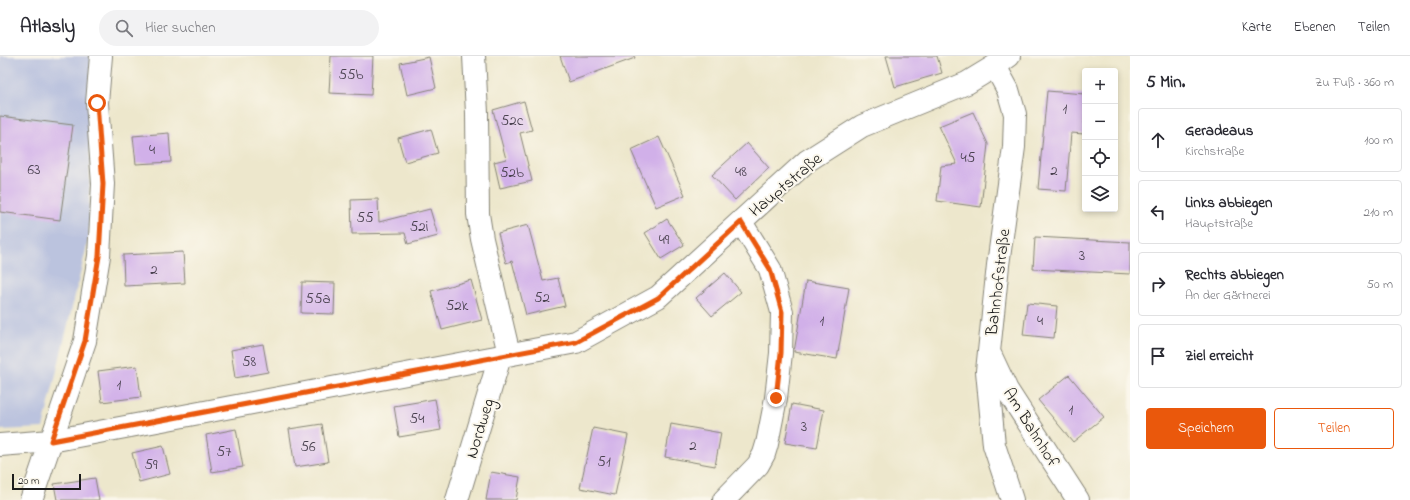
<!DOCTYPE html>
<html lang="de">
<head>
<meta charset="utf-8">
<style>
	body { margin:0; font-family:"Indie Flower",sans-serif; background:#f2f2f3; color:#2b2b33 }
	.controls { position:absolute; right:12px; top:12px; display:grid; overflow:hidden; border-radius:4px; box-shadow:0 2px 6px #0003 }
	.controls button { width:36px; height:36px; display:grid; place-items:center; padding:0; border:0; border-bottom:1px solid #e1e1e2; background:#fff; color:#2b2b33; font:20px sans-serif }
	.scale { position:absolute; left:12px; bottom:10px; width:69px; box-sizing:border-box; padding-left:4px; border:2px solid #1c1c1c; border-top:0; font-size:11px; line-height:14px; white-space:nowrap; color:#1c1c1c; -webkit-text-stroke:3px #fbf7ec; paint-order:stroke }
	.stop { position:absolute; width:12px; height:12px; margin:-9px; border:3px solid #ea580c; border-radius:50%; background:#fff }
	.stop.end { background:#ea580c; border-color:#fff; box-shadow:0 1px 4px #0008 }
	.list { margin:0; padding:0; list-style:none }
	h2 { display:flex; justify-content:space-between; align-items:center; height:52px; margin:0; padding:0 16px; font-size:17px }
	h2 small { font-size:13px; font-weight:400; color:#7c7c81 }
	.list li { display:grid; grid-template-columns:26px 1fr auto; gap:12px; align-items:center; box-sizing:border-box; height:64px; margin:0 8px 8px; padding:0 8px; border:1px solid #e1e1e2; border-radius:4px }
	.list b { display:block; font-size:15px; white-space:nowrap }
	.list p { margin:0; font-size:13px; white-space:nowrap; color:#7c7c81 }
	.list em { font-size:13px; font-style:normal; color:#7c7c81 }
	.actions { display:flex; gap:8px; padding:12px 16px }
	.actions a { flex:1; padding:9px 0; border:1px solid #ea580c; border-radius:4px; text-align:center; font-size:14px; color:#ea580c }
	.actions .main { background:#ea580c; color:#fff }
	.icon { flex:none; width:22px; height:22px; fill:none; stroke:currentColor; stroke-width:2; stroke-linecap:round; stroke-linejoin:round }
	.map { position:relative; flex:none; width:1130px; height:444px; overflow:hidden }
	header { display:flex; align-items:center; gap:24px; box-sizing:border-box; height:56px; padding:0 20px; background:#fff; border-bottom:1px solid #e1e1e2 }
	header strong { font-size:19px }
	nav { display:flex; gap:22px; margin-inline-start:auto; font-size:14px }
	.search { width:280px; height:36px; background:#f2f2f3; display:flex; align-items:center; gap:10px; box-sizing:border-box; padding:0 14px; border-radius:22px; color:#7c7c81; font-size:15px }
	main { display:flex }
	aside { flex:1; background:#fff }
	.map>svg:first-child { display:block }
</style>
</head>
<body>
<header>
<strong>Atlasly</strong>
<div class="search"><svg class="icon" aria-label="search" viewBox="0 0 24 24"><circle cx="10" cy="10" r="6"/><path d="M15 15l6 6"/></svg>Hier suchen</div>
<nav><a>Karte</a><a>Ebenen</a><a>Teilen</a></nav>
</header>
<main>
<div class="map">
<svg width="1130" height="444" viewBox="0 0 1130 444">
	<rect width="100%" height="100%" fill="#fbf7ec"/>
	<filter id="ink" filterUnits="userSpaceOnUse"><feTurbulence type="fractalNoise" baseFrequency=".025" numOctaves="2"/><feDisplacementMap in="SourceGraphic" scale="8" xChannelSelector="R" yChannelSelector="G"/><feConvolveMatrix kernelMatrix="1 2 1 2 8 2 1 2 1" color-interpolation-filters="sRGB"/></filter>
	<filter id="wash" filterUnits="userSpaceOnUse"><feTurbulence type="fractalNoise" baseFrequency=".012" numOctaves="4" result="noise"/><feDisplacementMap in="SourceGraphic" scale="16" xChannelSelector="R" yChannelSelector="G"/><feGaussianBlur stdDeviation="0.9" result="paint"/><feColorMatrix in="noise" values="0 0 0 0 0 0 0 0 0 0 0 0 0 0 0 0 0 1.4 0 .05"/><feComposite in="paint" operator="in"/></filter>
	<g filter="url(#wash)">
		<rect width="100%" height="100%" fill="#ede7cc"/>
		<path fill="#bbc3de" d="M0,0H91L89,181L43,372L0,374Z"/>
		<g id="blocks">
			<g fill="#d1b0e9">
				<path d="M331,0H373L371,39L329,37Z"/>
				<path d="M560,0H634L635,2L569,26Z"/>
				<path d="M886,0H937L942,17L895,31Z"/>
				<path d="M429,1L436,32L407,39L400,7Z"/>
				<path d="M1047,35L1085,38L1084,78L1071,77L1066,135L1038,133Z"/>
				<path d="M524,45L532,74L520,77L532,125L500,132L494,106L506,103L493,54Z"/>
				<path d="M973,56L988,88L981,151L937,145L941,110L957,108L939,70Z"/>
				<path d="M0,60L73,69L60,164L0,156Z"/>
				<path d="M431,73L438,97L405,106L398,82Z"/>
				<path d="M169,77L171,106L136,108L133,80Z"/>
				<path d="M659,81L685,139L656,151L631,94Z"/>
				<path d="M747,87L769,112L735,144L712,119Z"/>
				<path d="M378,143L379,166L430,153L438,180L408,188L405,177L352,178L351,144Z"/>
				<path d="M667,163L684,189L661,203L645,177Z"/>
				<path d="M528,169L543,225L558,222L565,250L526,259L512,205L506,207L498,177Z"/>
				<path d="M1035,181L1130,186V218L1033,213Z"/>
				<path d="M183,196L185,227L124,230L123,199Z"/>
				<path d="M725,217L741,236L712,260L696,242Z"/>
				<path d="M471,224L482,264L442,274L431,235Z"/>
				<path d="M806,225L849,232L837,303L794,296Z"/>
				<path d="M302,226L335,227L334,258L301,257Z"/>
				<path d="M1027,247L1057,250L1054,282L1023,279Z"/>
				<path d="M263,288L268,316L235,322L231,294Z"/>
				<path d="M137,310L141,341L102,346L98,315Z"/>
				<path d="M1069,319L1104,361L1073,386L1038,344Z"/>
				<path d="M435,343L441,374L399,381L394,350Z"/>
				<path d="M792,348L824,354L817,392L785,387Z"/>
				<path d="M322,368L328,406L295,411L289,373Z"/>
				<path d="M671,368L721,377L715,410L665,401Z"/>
				<path d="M593,372L628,379L615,439L580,432Z"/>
				<path d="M236,373L243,411L212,416L206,379Z"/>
				<path d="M163,390L170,418L139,426L132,397Z"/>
				<path d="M491,416L520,421L516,444H486Z"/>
				<path d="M95,422L99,444H57L54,428Z"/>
			</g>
		</g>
	</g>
	<g filter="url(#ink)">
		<use href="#blocks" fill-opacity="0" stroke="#848274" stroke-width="1"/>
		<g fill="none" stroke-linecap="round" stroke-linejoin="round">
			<defs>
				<g id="minor">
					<path d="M474,0L477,57L478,158L482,183L509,298"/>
					<path d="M995,10L1008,34L1015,58L1014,91L998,209L987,315L994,389L1012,444"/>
					<path d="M991,300L1007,334L1078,444"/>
					<path d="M0,389L51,385L576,286L658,241L807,105L862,70L967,27L995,10L1009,0"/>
					<path d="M31,444L85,285L99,200L103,128L97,47L101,0"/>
					<path d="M457,444L500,301"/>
					<path d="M724,444L758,409L764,398L767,388L776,342L781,297L782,256L770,213L741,166"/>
				</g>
			</defs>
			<use href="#minor" stroke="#848274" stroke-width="24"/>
			<use href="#minor" stroke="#fff" stroke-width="22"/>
		</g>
	</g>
	<g fill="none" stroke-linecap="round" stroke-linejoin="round" filter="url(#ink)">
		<path stroke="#ea580c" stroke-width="5" d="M97,47L103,128L99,200L85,285L51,385L576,286L658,242L741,166L770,213L782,256L781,297L776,342"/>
	</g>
	<g text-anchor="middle" stroke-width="4" stroke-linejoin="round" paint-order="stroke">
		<g font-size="15" fill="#49414f">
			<text x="351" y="23">55b</text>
			<text x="1065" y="57">1</text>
			<text x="512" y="69">52c</text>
			<text x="152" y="98">4</text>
			<text x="968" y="106">45</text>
			<text x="34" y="118">63</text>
			<text x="1054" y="119">2</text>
			<text x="741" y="120">48</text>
			<text x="512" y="121">52b</text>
			<text x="365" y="166">55</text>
			<text x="419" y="175">52i</text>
			<text x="664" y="188">49</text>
			<text x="1082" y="204">3</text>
			<text x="154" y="218">2</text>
			<text x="542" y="246">52</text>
			<text x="318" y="247">55a</text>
			<text x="457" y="254">52k</text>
			<text x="822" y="269">1</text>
			<text x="1040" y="269">4</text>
			<text x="249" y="310">58</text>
			<text x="119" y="333">1</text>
			<text x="1071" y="358">1</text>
			<text x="417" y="367">54</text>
			<text x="804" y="375">3</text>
			<text x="693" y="394">2</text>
			<text x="308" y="395">56</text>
			<text x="224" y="400">57</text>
			<text x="604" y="410">51</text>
			<text x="151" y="413">59</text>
		</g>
		<g font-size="17" fill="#1c1c1c" stroke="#fbf7ec">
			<text transform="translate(785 128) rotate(-40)" y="6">Hauptstraße</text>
			<text transform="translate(997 226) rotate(-83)" y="6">Bahnhofstraße</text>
			<text transform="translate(1032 371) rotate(58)" y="6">Am Bahnhof</text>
			<text transform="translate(479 372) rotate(-73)" y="6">Nordweg</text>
		</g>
	</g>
</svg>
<div class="controls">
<button>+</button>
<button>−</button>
<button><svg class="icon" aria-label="locate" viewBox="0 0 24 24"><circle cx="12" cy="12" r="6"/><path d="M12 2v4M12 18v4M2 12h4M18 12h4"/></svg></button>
<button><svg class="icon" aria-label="layers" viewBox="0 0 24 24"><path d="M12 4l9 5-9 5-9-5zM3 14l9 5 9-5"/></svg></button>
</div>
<div class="scale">20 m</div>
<div class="stop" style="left:97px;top:47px"></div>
<div class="stop end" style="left:776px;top:342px"></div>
</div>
<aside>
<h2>5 Min.<small>Zu Fuß · 360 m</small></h2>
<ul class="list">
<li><svg class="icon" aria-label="ahead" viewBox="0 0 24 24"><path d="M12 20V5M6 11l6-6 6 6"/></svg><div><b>Geradeaus</b><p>Kirchstraße</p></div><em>100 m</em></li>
<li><svg class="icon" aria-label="left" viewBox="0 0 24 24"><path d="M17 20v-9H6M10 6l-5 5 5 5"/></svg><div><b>Links abbiegen</b><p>Hauptstraße</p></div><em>210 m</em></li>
<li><svg class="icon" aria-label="right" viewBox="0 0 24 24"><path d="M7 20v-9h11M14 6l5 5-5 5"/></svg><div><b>Rechts abbiegen</b><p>An der Gärtnerei</p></div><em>50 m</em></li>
<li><svg class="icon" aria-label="arrive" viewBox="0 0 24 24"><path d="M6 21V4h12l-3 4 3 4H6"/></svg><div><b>Ziel erreicht</b></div></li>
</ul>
<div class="actions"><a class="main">Speichern</a><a>Teilen</a></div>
</aside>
</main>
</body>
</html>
